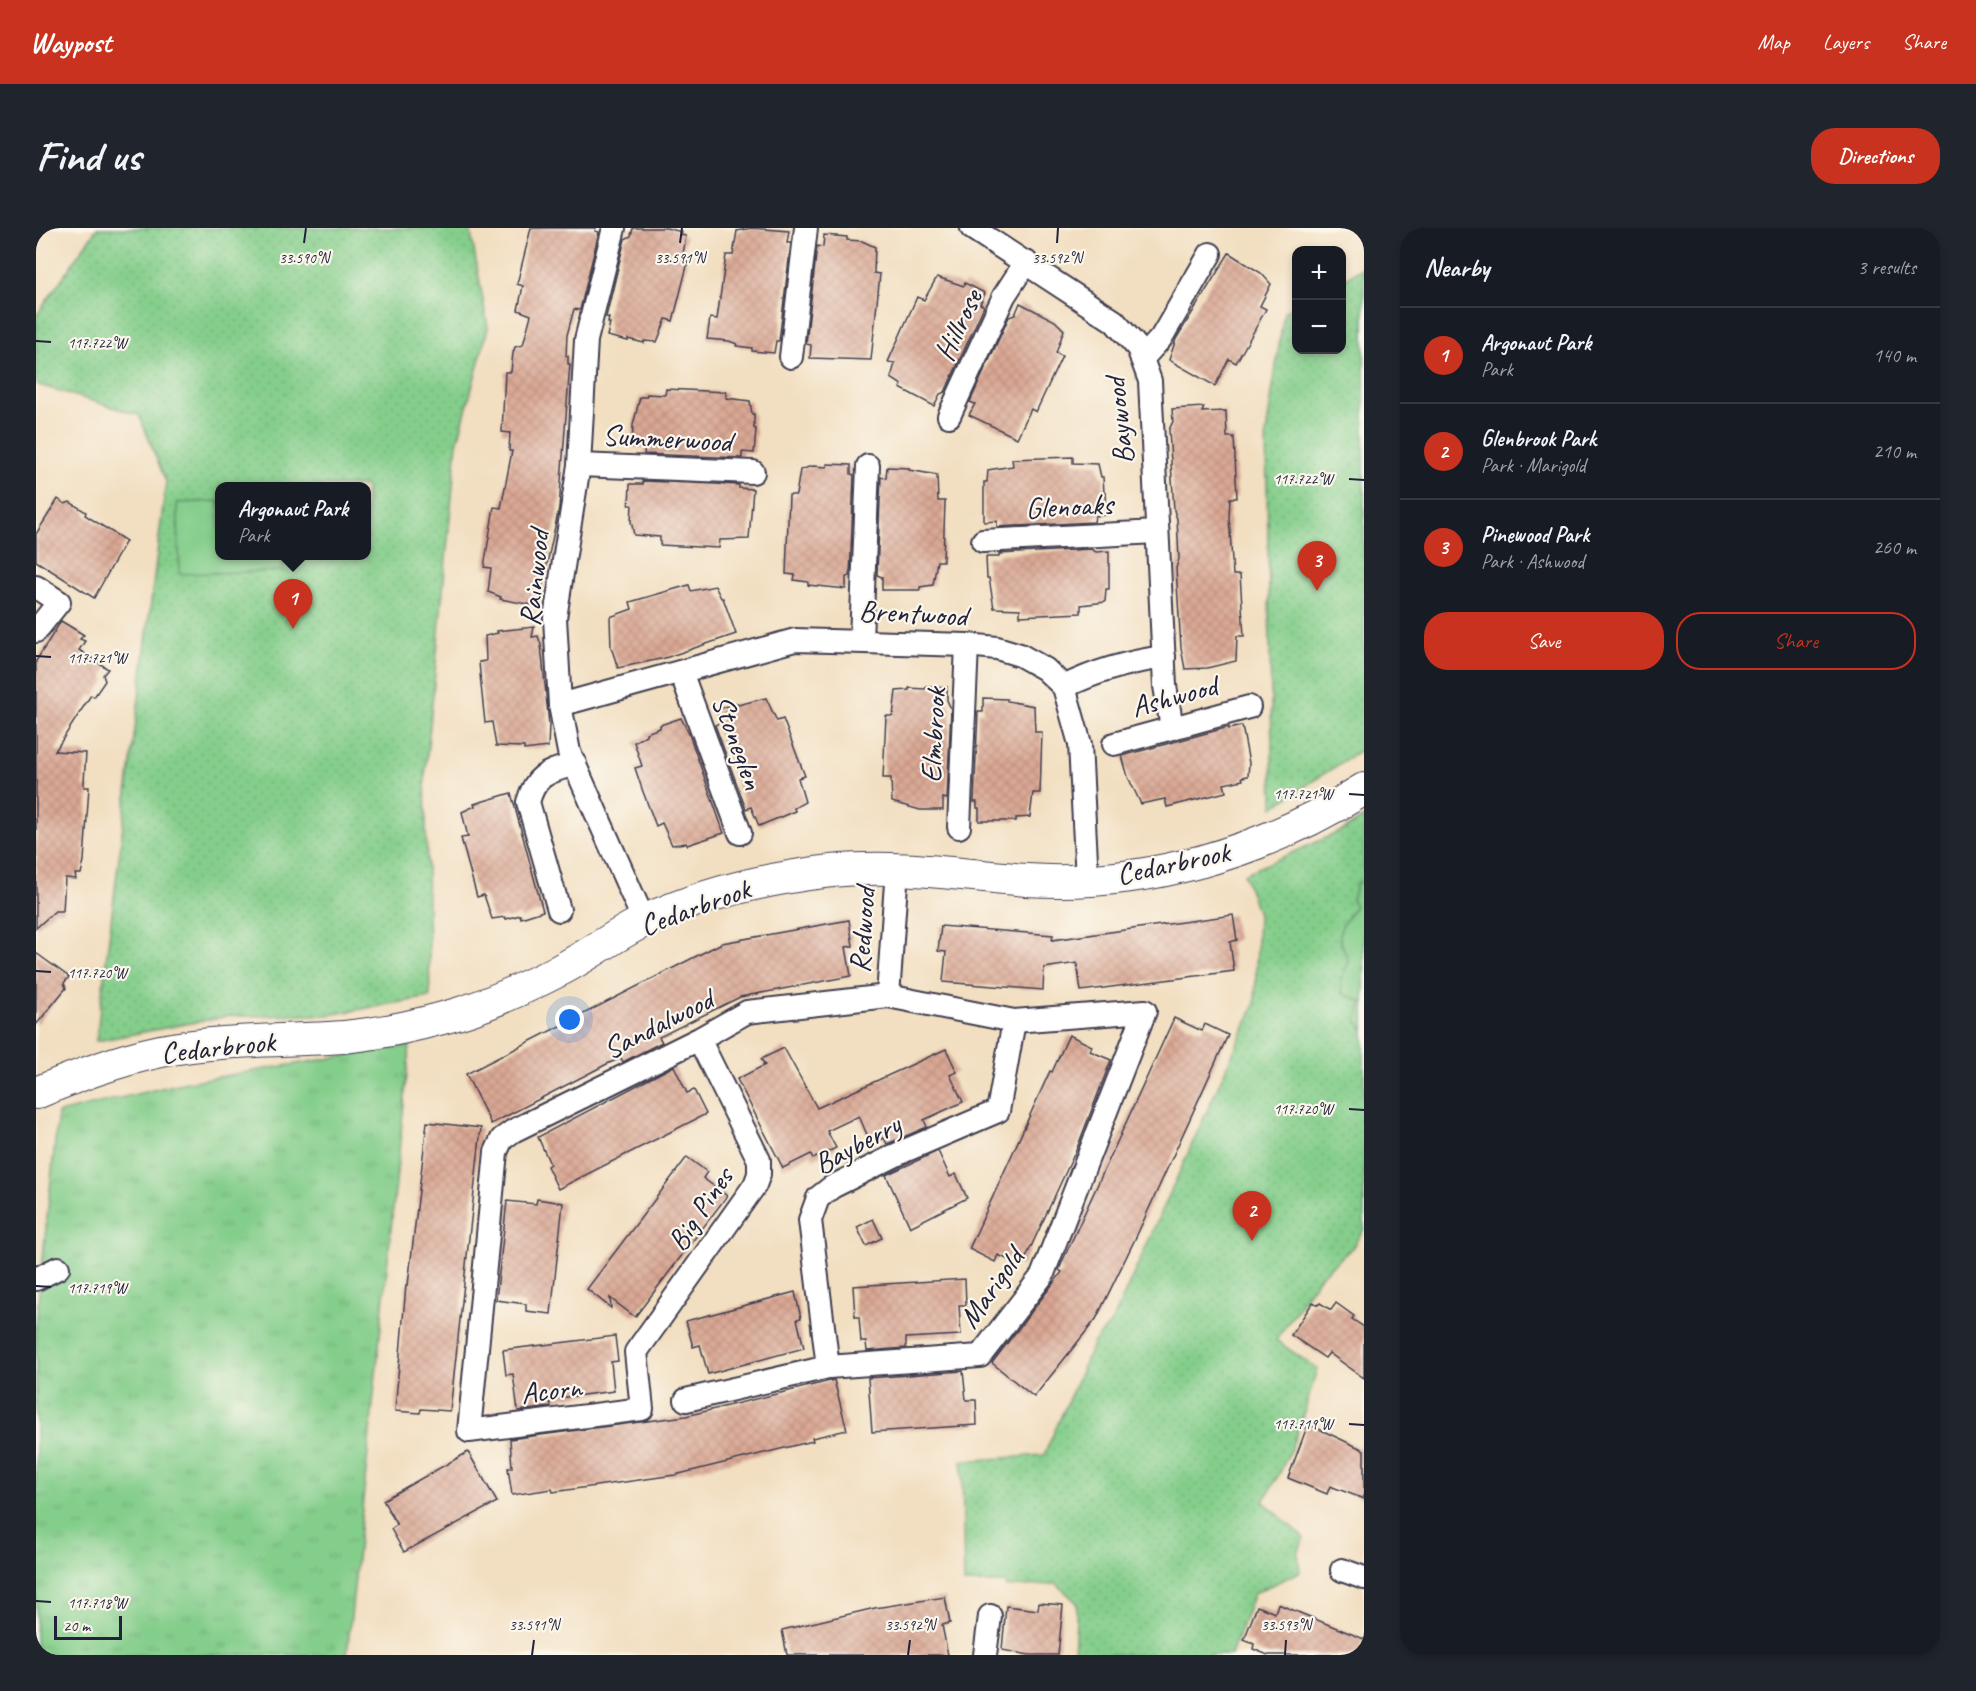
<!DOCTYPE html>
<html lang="en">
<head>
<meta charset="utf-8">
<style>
	body { margin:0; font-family:Caveat,sans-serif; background:#20242c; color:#f1f3f6 }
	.controls { position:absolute; right:18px; top:18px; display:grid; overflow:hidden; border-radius:12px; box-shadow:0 3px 9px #0003 }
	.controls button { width:54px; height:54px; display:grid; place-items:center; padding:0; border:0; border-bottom:2px solid #363941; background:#171b24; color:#f1f3f6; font:30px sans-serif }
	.scale { position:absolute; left:18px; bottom:15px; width:68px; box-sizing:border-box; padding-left:6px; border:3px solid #22223b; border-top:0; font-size:16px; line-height:21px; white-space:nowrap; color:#22223b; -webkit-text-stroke:4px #fbf7ec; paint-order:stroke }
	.you { position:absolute; left:534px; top:792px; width:21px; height:21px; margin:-15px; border:4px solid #fff; border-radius:50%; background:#1a73e8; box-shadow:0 0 0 9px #1a73e833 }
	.badge { display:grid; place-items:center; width:39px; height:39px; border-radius:50%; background:#c8321e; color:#fff; font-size:20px; font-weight:700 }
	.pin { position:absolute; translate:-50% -50px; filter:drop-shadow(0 2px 3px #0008) }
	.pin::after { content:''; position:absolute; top:32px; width:21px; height:18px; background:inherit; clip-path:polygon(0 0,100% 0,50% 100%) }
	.popup { position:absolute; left:179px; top:254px; width:156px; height:78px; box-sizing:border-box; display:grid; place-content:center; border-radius:12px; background:#171b24; filter:drop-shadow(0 2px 4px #0005); font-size:20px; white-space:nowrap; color:#9ea1a6 }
	.popup b { font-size:22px; color:#f1f3f6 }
	.popup::after { content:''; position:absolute; left:50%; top:100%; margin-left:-12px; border:12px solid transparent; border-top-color:#171b24 }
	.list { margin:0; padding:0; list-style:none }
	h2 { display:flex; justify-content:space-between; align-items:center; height:78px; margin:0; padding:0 24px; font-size:26px }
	h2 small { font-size:20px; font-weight:400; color:#9ea1a6 }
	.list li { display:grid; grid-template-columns:39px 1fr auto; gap:18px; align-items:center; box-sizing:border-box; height:96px; padding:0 24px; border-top:2px solid #363941 }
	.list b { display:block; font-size:22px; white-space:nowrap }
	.list p { margin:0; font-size:20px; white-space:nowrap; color:#9ea1a6 }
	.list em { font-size:20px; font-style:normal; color:#9ea1a6 }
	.actions { display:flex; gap:12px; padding:18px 24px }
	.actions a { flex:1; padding:14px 0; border:2px solid #c8321e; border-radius:24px; text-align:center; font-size:21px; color:#c8321e }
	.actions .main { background:#c8321e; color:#fff }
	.map { position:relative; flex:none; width:1328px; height:1427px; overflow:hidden; border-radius:24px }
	header { display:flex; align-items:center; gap:36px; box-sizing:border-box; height:84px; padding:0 30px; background:#c8321e; color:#fff }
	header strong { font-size:28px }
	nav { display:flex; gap:33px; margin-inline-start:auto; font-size:21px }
	.intro { display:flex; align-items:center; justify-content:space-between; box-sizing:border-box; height:144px; padding:0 36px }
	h1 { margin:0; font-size:42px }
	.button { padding:15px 27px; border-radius:24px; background:#c8321e; color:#fff; font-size:21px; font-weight:700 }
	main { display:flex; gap:36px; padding:0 36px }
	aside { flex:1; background:#171b24; border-radius:24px; box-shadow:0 3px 9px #0003 }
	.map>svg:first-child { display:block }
</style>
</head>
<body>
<header>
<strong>Waypost</strong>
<nav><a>Map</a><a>Layers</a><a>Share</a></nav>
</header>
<div class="intro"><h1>Find us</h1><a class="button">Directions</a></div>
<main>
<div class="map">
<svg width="1328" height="1427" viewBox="0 0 1328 1427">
	<defs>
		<pattern id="grass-tufts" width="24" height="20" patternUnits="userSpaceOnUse" patternTransform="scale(1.5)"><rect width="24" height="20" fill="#84ce8b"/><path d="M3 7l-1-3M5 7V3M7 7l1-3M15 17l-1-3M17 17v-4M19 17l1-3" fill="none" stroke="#72b179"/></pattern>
		<pattern id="park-dots" width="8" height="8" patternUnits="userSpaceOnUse" patternTransform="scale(1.5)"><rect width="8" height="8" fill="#84ce8b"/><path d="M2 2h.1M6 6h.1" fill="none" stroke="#72b179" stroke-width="1.8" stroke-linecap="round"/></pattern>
		<pattern id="building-cross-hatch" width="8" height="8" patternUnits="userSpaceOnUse" patternTransform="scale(1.5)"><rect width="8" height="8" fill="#daa894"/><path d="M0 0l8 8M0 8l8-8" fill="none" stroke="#bb9080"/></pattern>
	</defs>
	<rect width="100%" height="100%" fill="#fbf7ec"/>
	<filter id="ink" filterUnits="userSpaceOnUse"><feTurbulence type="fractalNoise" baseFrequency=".0167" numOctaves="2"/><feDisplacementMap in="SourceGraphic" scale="12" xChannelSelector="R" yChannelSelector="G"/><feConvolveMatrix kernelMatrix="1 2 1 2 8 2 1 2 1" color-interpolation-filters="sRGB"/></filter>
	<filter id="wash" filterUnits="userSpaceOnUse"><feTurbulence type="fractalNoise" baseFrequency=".008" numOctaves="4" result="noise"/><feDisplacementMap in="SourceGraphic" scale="24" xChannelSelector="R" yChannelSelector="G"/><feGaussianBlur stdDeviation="1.35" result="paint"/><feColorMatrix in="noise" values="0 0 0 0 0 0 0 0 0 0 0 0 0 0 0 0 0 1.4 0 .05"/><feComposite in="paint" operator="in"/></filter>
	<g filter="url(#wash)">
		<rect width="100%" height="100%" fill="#f2dec0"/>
		<path fill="url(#grass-tufts)" stroke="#537863" stroke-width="1.5" d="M374,817L311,1427H0V1095L22,885L146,855Z"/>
		<g fill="url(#park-dots)" stroke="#537863" stroke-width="1.5" fill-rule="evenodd">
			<path d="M61,0H434L452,100L421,216L389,549L394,769L292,787L192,788L60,813L130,254L103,187L0,156V88ZM184,258H330V328H184Z"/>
			<path d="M1328,39V520L1237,579L1230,206L1248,84L1260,77V122H1306V52Z"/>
			<path d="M1328,589V1001L1316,1020L1283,1049L1240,1112L1281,1141C1268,1187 1254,1234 1227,1273L1268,1310L1262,1325L1264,1344L1218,1365L1195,1427H1038L1041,1375L1021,1356L970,1359L968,1355H928L926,1233L1008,1227L1058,1114L1076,1094L1219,776L1222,686L1208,646L1308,602Z"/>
		</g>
		<g fill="#84ce8b" stroke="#537863" stroke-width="1.5">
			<path d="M183,273L184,328H247V343L144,346L141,275Z"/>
			<path d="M1321,654L1328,655V802L1321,793L1326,774L1306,765L1305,751L1313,734C1300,703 1300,706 1319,678L1316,672Z"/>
		</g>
		<g id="blocks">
			<g fill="url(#building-cross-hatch)">
				<path d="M495,0H560L559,3L563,4L544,82L538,81L531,107L530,128H532V136H534L523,280L502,378L464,371L465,369L452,364L455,340L448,339L458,279L465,280L476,223H473L474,205L466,204L469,144H475L477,125L479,119L487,117L495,87L482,82L487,58L481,56Z"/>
				<path d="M597,0H630L646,4L645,7L650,8L646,32L652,34L637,93L630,91L621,114L608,113V115L592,111V113L571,108L574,95H572L573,90L570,89L589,11L595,8Z"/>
				<path d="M715,0L753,3L751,15H755L743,113H740L738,125L716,123V120L700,118L701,116L693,113L671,111L674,90L681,91L690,27H697L701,3Z"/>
				<path d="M788,7L811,9V12L826,13L839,19L838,45L844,46L835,132L774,130L775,117L770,116L781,18L787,19Z"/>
				<path d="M1193,25L1225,45L1235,56L1224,78L1230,81L1218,103L1200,135L1193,131L1179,158L1133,132L1140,111Z"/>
				<path d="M901,49L928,58L929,55L949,65L944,76L948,78L909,164L904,166L898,178L864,160L866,157L855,150L859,135L852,134L881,69L888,72Z"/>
				<path d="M984,75L1019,93L1028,102L1020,125L1026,128L1000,184L995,181L981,210L933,187L939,176L934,174L973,89L979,87Z"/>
				<path d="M630,161L690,164V170L714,173L716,186H718V200L720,201L718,225L706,224V230L608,226L609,220L596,219L597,197L604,169H610L611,166L629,167Z"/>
				<path d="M1168,179L1166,184L1190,183L1191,209H1198L1201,270H1194L1193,289L1197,347H1204L1208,408H1201L1200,433L1171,440L1149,441L1145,420L1140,340L1143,331L1141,291L1138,282L1133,202L1137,193L1136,181Z"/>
				<path d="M1037,229V235L1062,236L1065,249H1067L1068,265H1070L1071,287L1059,288L1058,294L961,299V293L948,294V254H951L952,242L977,238L976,231Z"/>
				<path d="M791,236L815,237V246L818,247L814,348L810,349V361L772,357V354L758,352L759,347L750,346L753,267H760L764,242L776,238L791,239Z"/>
				<path d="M851,239L873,240V242L901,247L902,273H909L907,333H901L897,357L884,359V362H846V349L841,347L845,249L850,250Z"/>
				<path d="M606,253L703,257V260L717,261L713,311L684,312L683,320L624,317V309L598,307L595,293L596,277H593L594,256H607Z"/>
				<path d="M22,271L29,276L34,274L50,284L49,287L90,313L58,370L0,333V306Z"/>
				<path d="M1055,321L1060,324L1073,323V361H1070L1069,374L1045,377V385L984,388V381L958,380L953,350H951L950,329H963V326Z"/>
				<path d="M653,357L655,363L679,358L685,370H687L700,406L629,430L582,440L575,419L574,389L596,381L594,374Z"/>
				<path d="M25,393L48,407L44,411L49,413L43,422L72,441L67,447L69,453L58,469L55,467L19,523L50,525L48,553V559H53L48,633L45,646H39L40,651L29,650L27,683H19L0,700V433Z"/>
				<path d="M498,399L496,409L502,408L505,417L513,497L512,519L488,522V519L460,518L456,494L449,495L445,457L443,434L450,433L449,408L462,405L461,403Z"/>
				<path d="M890,459H911V472L915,481L911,571L907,570V582H884L856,574L855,550H847L850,488H857L860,463L873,462V460L889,461Z"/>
				<path d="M730,470L741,493L747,491L769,548L762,550L769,574L758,580L759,583L723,598L715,579L710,581L679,497L685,494L680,482L701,475L702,477Z"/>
				<path d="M947,470L971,471V473L998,478L999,504H1006L1004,565H997L994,589L980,590V593H943V580H941V574H938L942,484H947Z"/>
				<path d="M645,490L653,506L688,605L651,617L650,615L636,617L626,595L620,598L606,561L599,540L606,538L598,514L610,507V505L624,500V497Z"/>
				<path d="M1206,498L1213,535L1212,548L1206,549L1207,552L1188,556L1190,564L1131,579L1129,571L1105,576L1092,549L1086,528L1193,499V501Z"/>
				<path d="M475,565L507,683L485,690L484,687L470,691L469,689L456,691L448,667L441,669L425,610L432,609L426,584L439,578L438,576Z"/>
				<path d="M1197,687L1201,712L1194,714L1198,743L1045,763L1041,735L1008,740L1007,762L907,754L910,724L902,723L905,698L1017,707L1016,712Z"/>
				<path d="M813,692L817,718L810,719L815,748L704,769L623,809L626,814L587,834L585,830L571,836L455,896L430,846L686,715Z"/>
				<path d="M0,725L33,749L28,755L30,760L0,797Z"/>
				<path d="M1138,790L1166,803L1169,796L1192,807L1101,1007L1060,1091L998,1169L956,1135L1026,1044L1023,1042L1027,1032Z"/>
				<path d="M1033,807L1056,818L1054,823L1075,832L1041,920L986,1038L962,1027L959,1034L933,1021L1014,843L1016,844Z"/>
				<path d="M748,820L781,880L910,821L921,844L914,847L927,874L888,892L891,899L851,916L848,910L835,916L823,888L791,903L800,920L777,931L775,926L747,940L701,851L729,837L725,831Z"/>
				<path d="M638,838L651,865L658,862L670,886L522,961L511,938L514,936L502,909Z"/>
				<path d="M391,894L445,900L414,1183L385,1181L384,1185L359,1183L370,1057H372Z"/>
				<path d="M902,923L914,949L920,946L931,970L874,999L850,947Z"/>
				<path d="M651,929L671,944L667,950L691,968L599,1089L574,1070L575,1080L551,1061Z"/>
				<path d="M501,971L527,975L515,1086L490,1083V1076L460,1072L471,973L500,976Z"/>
				<path d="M837,991L846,1010L830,1018L821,999Z"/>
				<path d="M929,1051L930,1077H923L925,1107L870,1110V1120L831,1123L830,1114H825L823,1089H819L817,1058Z"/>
				<path d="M759,1064L765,1090L761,1091L768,1120L672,1146L664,1117L657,1119L650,1093Z"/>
				<path d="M1277,1074L1282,1077L1284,1075L1295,1082L1300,1075L1318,1088L1316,1091L1328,1099V1150L1293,1125L1289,1130L1255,1107Z"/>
				<path d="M579,1108L582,1133L575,1134L578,1163L523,1170L514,1172L515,1179L482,1183L477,1146L470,1147L467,1122Z"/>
				<path d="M927,1143L930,1172H940L941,1197L836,1204L832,1150Z"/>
				<path d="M798,1152L811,1202L776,1210L777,1213L639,1247L517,1264L516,1261L476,1267L472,1240H476L474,1211L650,1188Z"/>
				<path d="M1272,1196L1328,1222V1271L1294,1258L1291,1266L1252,1250Z"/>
				<path d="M432,1224L461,1274L368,1324L355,1301L361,1297L347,1272Z"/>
				<path d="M909,1369L914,1395L906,1397L912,1427H751L746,1402L839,1380Z"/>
				<path d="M1003,1375L1027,1377L1022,1427H993L966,1422L970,1378L1002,1382Z"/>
				<path d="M1242,1376L1328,1411V1427H1232L1217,1421L1218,1416L1208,1412L1221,1378L1239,1385Z"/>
			</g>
		</g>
	</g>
	<g filter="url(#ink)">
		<use href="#blocks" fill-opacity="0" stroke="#413e4f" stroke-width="1.5"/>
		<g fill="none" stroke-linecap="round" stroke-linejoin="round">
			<defs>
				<g id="street">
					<path d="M578,0L550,112L543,237L519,390L524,477L533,524L608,693"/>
					<path d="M936,0L1078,93L1102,120L1114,153L1129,458L1136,500"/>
					<path d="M755,129L770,0"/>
					<path d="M1106,131L1125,110L1174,26"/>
					<path d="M913,188L968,68L990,34"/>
					<path d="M543,237L717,244"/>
					<path d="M947,313L1121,304"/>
					<path d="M0,359L23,374L0,403"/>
					<path d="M825,412L832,238"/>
					<path d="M645,444L704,605"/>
					<path d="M1028,459C1060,443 1092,434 1128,429"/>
					<path d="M524,477L759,412L931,417L961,420L984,427L1009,441L1028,459L1044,516L1051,652"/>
					<path d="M1078,516L1213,479"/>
					<path d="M923,599L931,417"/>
					<path d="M523,682L492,574C500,545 513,544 539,536"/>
					<path d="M852,768L861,641"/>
					<path d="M0,1051L22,1040"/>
					<path d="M792,1139L774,992L782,970L796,959L866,924L962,883L978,793"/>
					<path d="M650,1172L792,1139L944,1128L1006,1048L1109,783L978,793L852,768L711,784L663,811L477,903L466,911L460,924L433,1203L606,1181L600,1124L719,957L723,946V932L663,811"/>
					<path d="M1306,1342L1328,1350"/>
					<path d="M949,1427L954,1388"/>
				</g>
				<path id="secondary" d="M0,865C41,848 82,832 125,823C180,812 236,813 292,810C335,808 380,798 421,786C457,775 491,759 524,742C553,727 579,707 608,693C666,666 733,650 796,643C862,636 925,647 990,652C1109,660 1228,624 1328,561"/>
			</defs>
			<use href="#street" stroke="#413e4f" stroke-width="26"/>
			<use href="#secondary" stroke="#413e4f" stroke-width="34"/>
			<use href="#street" stroke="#fff" stroke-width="22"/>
			<use href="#secondary" stroke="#fff" stroke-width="32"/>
		</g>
	</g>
	<path fill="none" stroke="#22223b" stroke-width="2" d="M268,15L270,0M644,15L646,0M1021,15L1022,0M0,113L15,114M1313,251L1328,252M0,428L15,429M1313,566L1328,567M0,743L15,744M1313,881L1328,882M0,1058L15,1059M1313,1196L1328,1197M0,1373L15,1374M496,1427L498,1412M872,1427L874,1412M1249,1427L1250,1412"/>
	<g text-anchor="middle" stroke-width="4.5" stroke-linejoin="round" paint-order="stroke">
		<g font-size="30" fill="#22223b" stroke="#fbf7ec">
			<text transform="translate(922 97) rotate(-65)" y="10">Hillrose</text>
			<text transform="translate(1083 193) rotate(-96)" y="10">Baywood</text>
			<text transform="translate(631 210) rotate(3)" y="10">Summerwood</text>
			<text transform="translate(1033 278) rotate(-3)" y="10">Glenoaks</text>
			<text transform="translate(498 350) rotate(-84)" y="10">Rainwood</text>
			<text transform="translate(877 385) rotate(3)" y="10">Brentwood</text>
			<text transform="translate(1138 468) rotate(-15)" y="10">Ashwood</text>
			<text transform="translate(897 507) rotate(-87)" y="10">Elmbrook</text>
			<text transform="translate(702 514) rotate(70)" y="10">Stoneglen</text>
			<text transform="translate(1137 635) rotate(-12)" y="10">Cedarbrook</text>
			<text transform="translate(659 679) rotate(-20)" y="10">Cedarbrook</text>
			<text transform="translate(826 702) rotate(-86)" y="10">Redwood</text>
			<text transform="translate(622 796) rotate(-27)" y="10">Sandalwood</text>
			<text transform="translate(182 819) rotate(-6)" y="10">Cedarbrook</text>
			<text transform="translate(821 916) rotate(-28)" y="10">Bayberry</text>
			<text transform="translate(664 981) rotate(-56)" y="10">Big Pines</text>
			<text transform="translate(955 1060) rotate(-55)" y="10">Marigold</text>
			<text transform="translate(515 1162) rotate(-7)" y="10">Acorn</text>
		</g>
	</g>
	<g font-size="15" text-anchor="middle" fill="#22223b" stroke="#fbf7ec" stroke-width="4.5" stroke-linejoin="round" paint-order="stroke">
		<text x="268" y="35">33.590°N</text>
		<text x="644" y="35">33.591°N</text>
		<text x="1021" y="35">33.592°N</text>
		<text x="61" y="120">117.722°W</text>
		<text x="1267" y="256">117.722°W</text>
		<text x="61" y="435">117.721°W</text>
		<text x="1267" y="571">117.721°W</text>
		<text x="61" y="750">117.720°W</text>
		<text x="1267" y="886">117.720°W</text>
		<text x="61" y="1065">117.719°W</text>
		<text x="1267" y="1201">117.719°W</text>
		<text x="61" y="1380">117.718°W</text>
		<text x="498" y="1402">33.591°N</text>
		<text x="874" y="1402">33.592°N</text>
		<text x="1250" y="1402">33.593°N</text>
	</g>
</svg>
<div class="controls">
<button>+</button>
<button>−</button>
</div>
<div class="scale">20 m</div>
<div class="you"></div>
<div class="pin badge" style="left:257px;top:401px">1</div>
<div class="popup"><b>Argonaut Park</b>Park</div>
<div class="pin badge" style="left:1216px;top:1013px">2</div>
<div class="pin badge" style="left:1281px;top:363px">3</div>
</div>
<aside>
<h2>Nearby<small>3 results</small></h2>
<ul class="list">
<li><span class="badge">1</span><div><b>Argonaut Park</b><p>Park</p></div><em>140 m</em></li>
<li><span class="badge">2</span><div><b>Glenbrook Park</b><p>Park · Marigold</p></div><em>210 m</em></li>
<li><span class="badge">3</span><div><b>Pinewood Park</b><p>Park · Ashwood</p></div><em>260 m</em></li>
</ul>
<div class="actions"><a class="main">Save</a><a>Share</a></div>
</aside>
</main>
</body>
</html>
